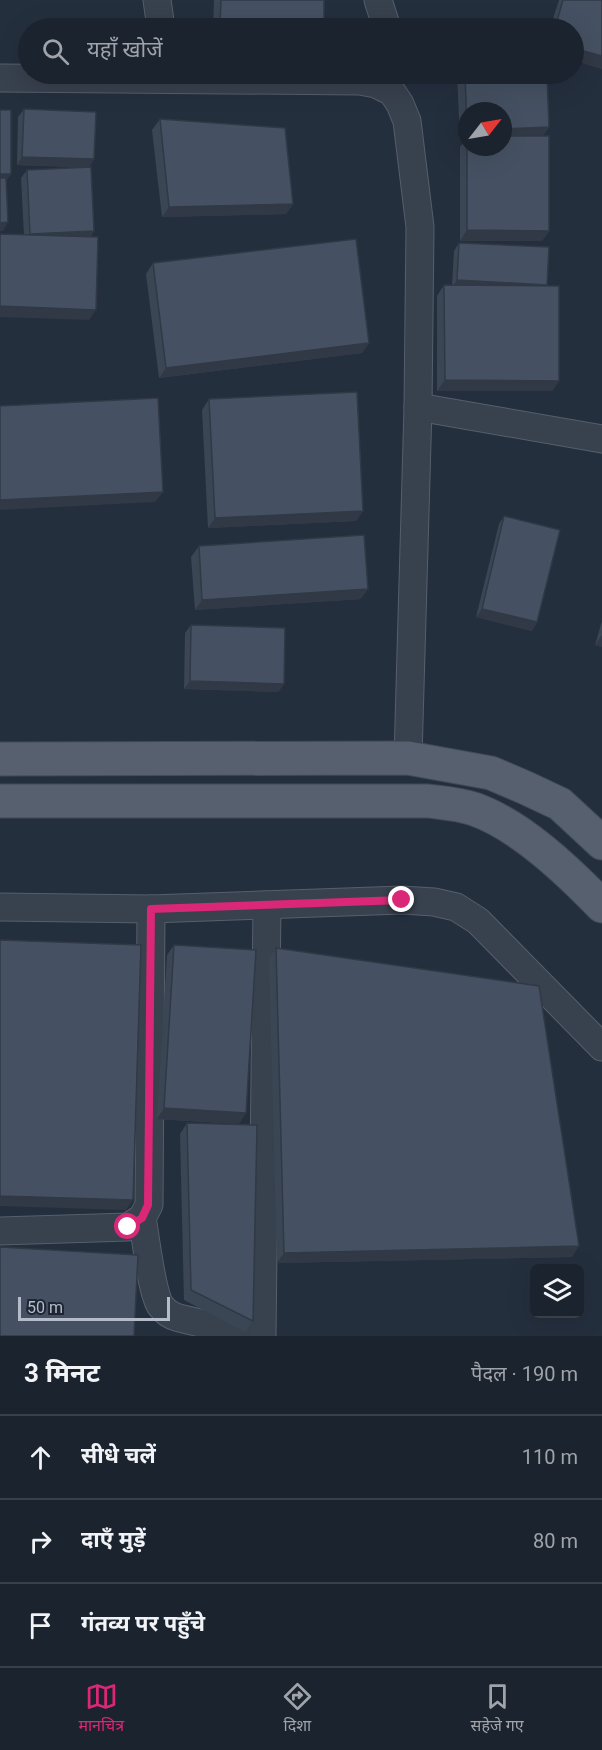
<!DOCTYPE html>
<html lang="hi">
<head>
<meta charset="utf-8">
<style>
	body { margin:0; font-family:Roboto,"Noto Sans Devanagari",sans-serif; background:#282f3a; color:#f1f3f6 }
	.controls { position:absolute; right:18px; bottom:18px; display:grid; overflow:hidden; border-radius:9px; box-shadow:0 6px 24px #0002 }
	.controls button { width:54px; height:54px; display:grid; place-items:center; padding:0; border:0; border-bottom:2px solid #39404a; background:#1b232e; color:#f1f3f6; font:30px sans-serif }
	.compass { position:absolute; left:458px; top:102px; width:54px; height:54px; border-radius:50%; background:#1b232e; box-shadow:0 6px 24px #0002; rotate:59deg }
	.scale { position:absolute; left:18px; bottom:15px; width:152px; box-sizing:border-box; padding-left:6px; border:3px solid #b4bcc9; border-top:0; font-size:16px; line-height:21px; white-space:nowrap; color:#b4bcc9; -webkit-text-stroke:4px #1d2633; paint-order:stroke }
	.stop { position:absolute; width:18px; height:18px; margin:-14px; border:4px solid #db2777; border-radius:50%; background:#fff }
	.stop.end { background:#db2777; border-color:#fff; box-shadow:0 2px 6px #0008 }
	.list { margin:0; padding:0; list-style:none }
	h2 { display:flex; justify-content:space-between; align-items:center; height:78px; margin:0; padding:0 24px; font-size:26px }
	h2 small { font-size:20px; font-weight:400; color:#a0a4aa }
	.list li { display:grid; grid-template-columns:39px 1fr auto; gap:18px; align-items:center; box-sizing:border-box; height:84px; padding:0 24px; border-top:2px solid #39404a }
	.list b { display:block; font-size:22px; white-space:nowrap }
	.list em { font-size:20px; font-style:normal; color:#a0a4aa }
	.icon { flex:none; width:33px; height:33px; fill:none; stroke:currentColor; stroke-width:2; stroke-linecap:round; stroke-linejoin:round }
	.map { position:relative; flex:none; width:602px; height:1336px; overflow:hidden }
	.search { position:absolute; background:#1b232e; box-shadow:0 6px 24px #0002; left:18px; right:18px; top:18px; height:66px; display:flex; align-items:center; gap:15px; box-sizing:border-box; padding:0 21px; border-radius:33px; color:#a0a4aa; font-size:22px }
	.sheet { height:330px; background:#1b232e }
	nav { display:flex; justify-content:space-around; align-items:center; box-sizing:border-box; height:84px; border-top:2px solid #39404a; background:#1b232e; font-size:16px; color:#a0a4aa }
	nav a { display:grid; justify-items:center; gap:3px }
	nav .on { color:#db2777 }
	.map>svg:first-child { display:block }
</style>
</head>
<body>
<div class="map">
<svg width="602" height="1336" viewBox="0 0 602 1336">
	<rect width="100%" height="100%" fill="#242f3e"/>
	<g fill="none" stroke-linecap="round" stroke-linejoin="round">
		<defs>
			<g id="minor">
				<path d="M157,0L161,28"/>
				<path d="M378,0L387,28"/>
				<path d="M0,78L360,81L376,84L392,92L400,104L407,121L420,227L418,407L408,758"/>
				<path d="M418,407L602,439"/>
				<path d="M0,907L151,909L402,900L434,902L456,907L478,921L602,1047"/>
				<path d="M142,1218C146,1238 151,1289 160,1305C165,1312 171,1316 179,1318L256,1336"/>
				<path d="M0,1231L128,1227L142,1218L149,1205L151,909"/>
				<path d="M262,1336L267,905"/>
			</g>
			<g id="major">
				<path d="M0,759L408,758L491,773L526,788L560,804L602,843"/>
				<path d="M0,801H428C443,803 459,804 474,809C520,825 568,871 602,906"/>
			</g>
		</defs>
		<use href="#minor" stroke="#565f6c" stroke-width="29"/>
		<use href="#major" stroke="#414a57" stroke-width="35"/>
		<use href="#minor" stroke="#38414e" stroke-width="27"/>
		<use href="#major" stroke="#56606e" stroke-width="33"/>
	</g>
	<g fill="#3b4654">
		<path d="M214,0H324V26L323,28H213Z"/>
		<path d="M559,0H602V69L573,60V28H550Z"/>
		<path d="M457,74H547L549,127L543,136L549,231L542,241H460V147L465,140H460Z"/>
		<path d="M24,109L89,167L94,231L90,237L89,320L24,235L21,178L27,170L82,167L17,165L18,117Z"/>
		<path d="M160,119L293,204L286,214L162,217L152,130Z"/>
		<path d="M459,243L546,286L559,381L552,391H437V296L444,285H452L454,251Z"/>
		<path d="M153,263L369,343L362,353L159,378L146,274Z"/>
		<path d="M209,399L363,511L356,521L208,528L202,410Z"/>
		<path d="M504,516L537,622L532,631L476,617L499,524Z"/>
		<path d="M199,546L361,599L195,610L191,557Z"/>
		<path d="M602,621V647L595,645Z"/>
		<path d="M191,625L284,684L278,692L184,689L185,633Z"/>
		<path d="M174,945L239,1124L157,1119L167,955Z"/>
		<path d="M276,948L572,1257L277,1263L269,958Z"/>
		<path d="M187,1123L253,1321L245,1332L184,1300L180,1134Z"/>
	</g>
	<g fill="#303945">
		<path d="M220,24L324,26L323,28H217Z"/>
		<path d="M573,48L602,56V69L573,60Z"/>
		<path d="M549,127L542,137L503,139V129Z"/>
		<path d="M467,130V140V136L465,140H460Z"/>
		<path d="M22,157L94,159L89,168L17,165Z"/>
		<path d="M0,174H11L5,183H0Z"/>
		<path d="M293,204L286,214L162,217L169,207Z"/>
		<path d="M8,222L3,231H0V223Z"/>
		<path d="M467,230L549,231L542,241H460Z"/>
		<path d="M94,231L88,239L24,242L30,234Z"/>
		<path d="M457,280L547,285L541,293L452,288Z"/>
		<path d="M0,306L96,310L89,320L0,317Z"/>
		<path d="M369,343L362,353L159,378L166,368Z"/>
		<path d="M445,380L559,381L552,391H437Z"/>
		<path d="M163,492L155,502L0,510V500Z"/>
		<path d="M363,511L356,521L208,528L215,518Z"/>
		<path d="M368,589L361,599L195,610L202,600Z"/>
		<path d="M482,609L537,622L532,631L476,617Z"/>
		<path d="M602,635V647L595,645Z"/>
		<path d="M190,681L284,684L278,692L184,689Z"/>
		<path d="M164,1108L246,1113L239,1124L157,1119Z"/>
		<path d="M0,1196L133,1200L126,1210L0,1206Z"/>
		<path d="M579,1246L572,1257L277,1263L284,1253Z"/>
	</g>
	<g fill="#455162" stroke="#303945" stroke-width="1.5">
		<path d="M221,0H324V26L220,24Z"/>
		<path d="M563,0H602V56L573,48V28H555Z"/>
		<path d="M465,74H547L549,127L503,129V111H467V130Z"/>
		<path d="M24,109L96,112L94,159L22,157Z"/>
		<rect x="0" y="110" width="11" height="64"/>
		<path d="M160,119L285,128L293,204L169,207Z"/>
		<path d="M467,136V147H503V136H549V231L467,230Z"/>
		<path d="M91,167L94,231L30,234L27,170Z"/>
		<path d="M0,178H6L8,222L0,223Z"/>
		<path d="M0,234L98,237L96,310L0,306Z"/>
		<path d="M356,239L369,343L166,368L153,263Z"/>
		<path d="M459,243L549,247L547,285L457,280Z"/>
		<path d="M444,285L559,286V381L445,380Z"/>
		<path d="M357,392L363,511L215,518L209,399Z"/>
		<path d="M158,398L163,492L0,500V406Z"/>
		<path d="M504,516L560,530L537,622L482,609Z"/>
		<path d="M364,535L368,589L202,600L199,546Z"/>
		<path d="M191,625L285,628L284,684L190,681Z"/>
		<path d="M0,940L141,945L133,1200L0,1196Z"/>
		<path d="M174,945L256,950L246,1113L164,1108Z"/>
		<path d="M276,948L539,986L579,1246L284,1253Z"/>
		<path d="M187,1123L257,1125L253,1321L191,1290Z"/>
		<path d="M0,1247L138,1255L134,1336H0Z"/>
	</g>
	<g fill="none" stroke-linecap="round" stroke-linejoin="round">
		<path stroke="#db2777" stroke-width="8" d="M128,1227L142,1218L148,1205L151,909L402,900"/>
	</g>
</svg>
<div class="controls">
<button><svg class="icon" aria-label="layers" viewBox="0 0 24 24"><path d="M12 4l9 5-9 5-9-5zM3 14l9 5 9-5"/></svg></button>
</div>
<svg class="compass" viewBox="-18 -18 36 36"><path d="M0-13l5 13h-10z" fill="#e53935"/><path d="M0 13l5-13h-10z" fill="#a0a4aa"/></svg>
<div class="scale">50 m</div>
<div class="stop" style="left:128px;top:1227px"></div>
<div class="stop end" style="left:402px;top:900px"></div>
<div class="search"><svg class="icon" aria-label="search" viewBox="0 0 24 24"><circle cx="10" cy="10" r="6"/><path d="M15 15l6 6"/></svg>यहाँ खोजें</div>
</div>
<section class="sheet">
<h2>3 मिनट<small>पैदल · 190 m</small></h2>
<ul class="list">
<li><svg class="icon" aria-label="ahead" viewBox="0 0 24 24"><path d="M12 20V5M6 11l6-6 6 6"/></svg><div><b>सीधे चलें</b></div><em>110 m</em></li>
<li><svg class="icon" aria-label="right" viewBox="0 0 24 24"><path d="M7 20v-9h11M14 6l5 5-5 5"/></svg><div><b>दाएँ मुड़ें</b></div><em>80 m</em></li>
<li><svg class="icon" aria-label="arrive" viewBox="0 0 24 24"><path d="M6 21V4h12l-3 4 3 4H6"/></svg><div><b>गंतव्य पर पहुँचे</b></div></li>
</ul>
</section>
<nav>
<a class="on"><svg class="icon" aria-label="map" viewBox="0 0 24 24"><path d="M3 6l6-2 6 2 6-2v14l-6 2-6-2-6 2zM9 4v14M15 6v14"/></svg>मानचित्र</a>
<a><svg class="icon" aria-label="directions" viewBox="0 0 24 24"><path d="M12 3l9 9-9 9-9-9zM9 14v-3h6M13 9l2 2-2 2"/></svg>दिशा</a>
<a><svg class="icon" aria-label="saved" viewBox="0 0 24 24"><path d="M7 4h10v16l-5-4-5 4z"/></svg>सहेजे गए</a>
</nav>
</body>
</html>
